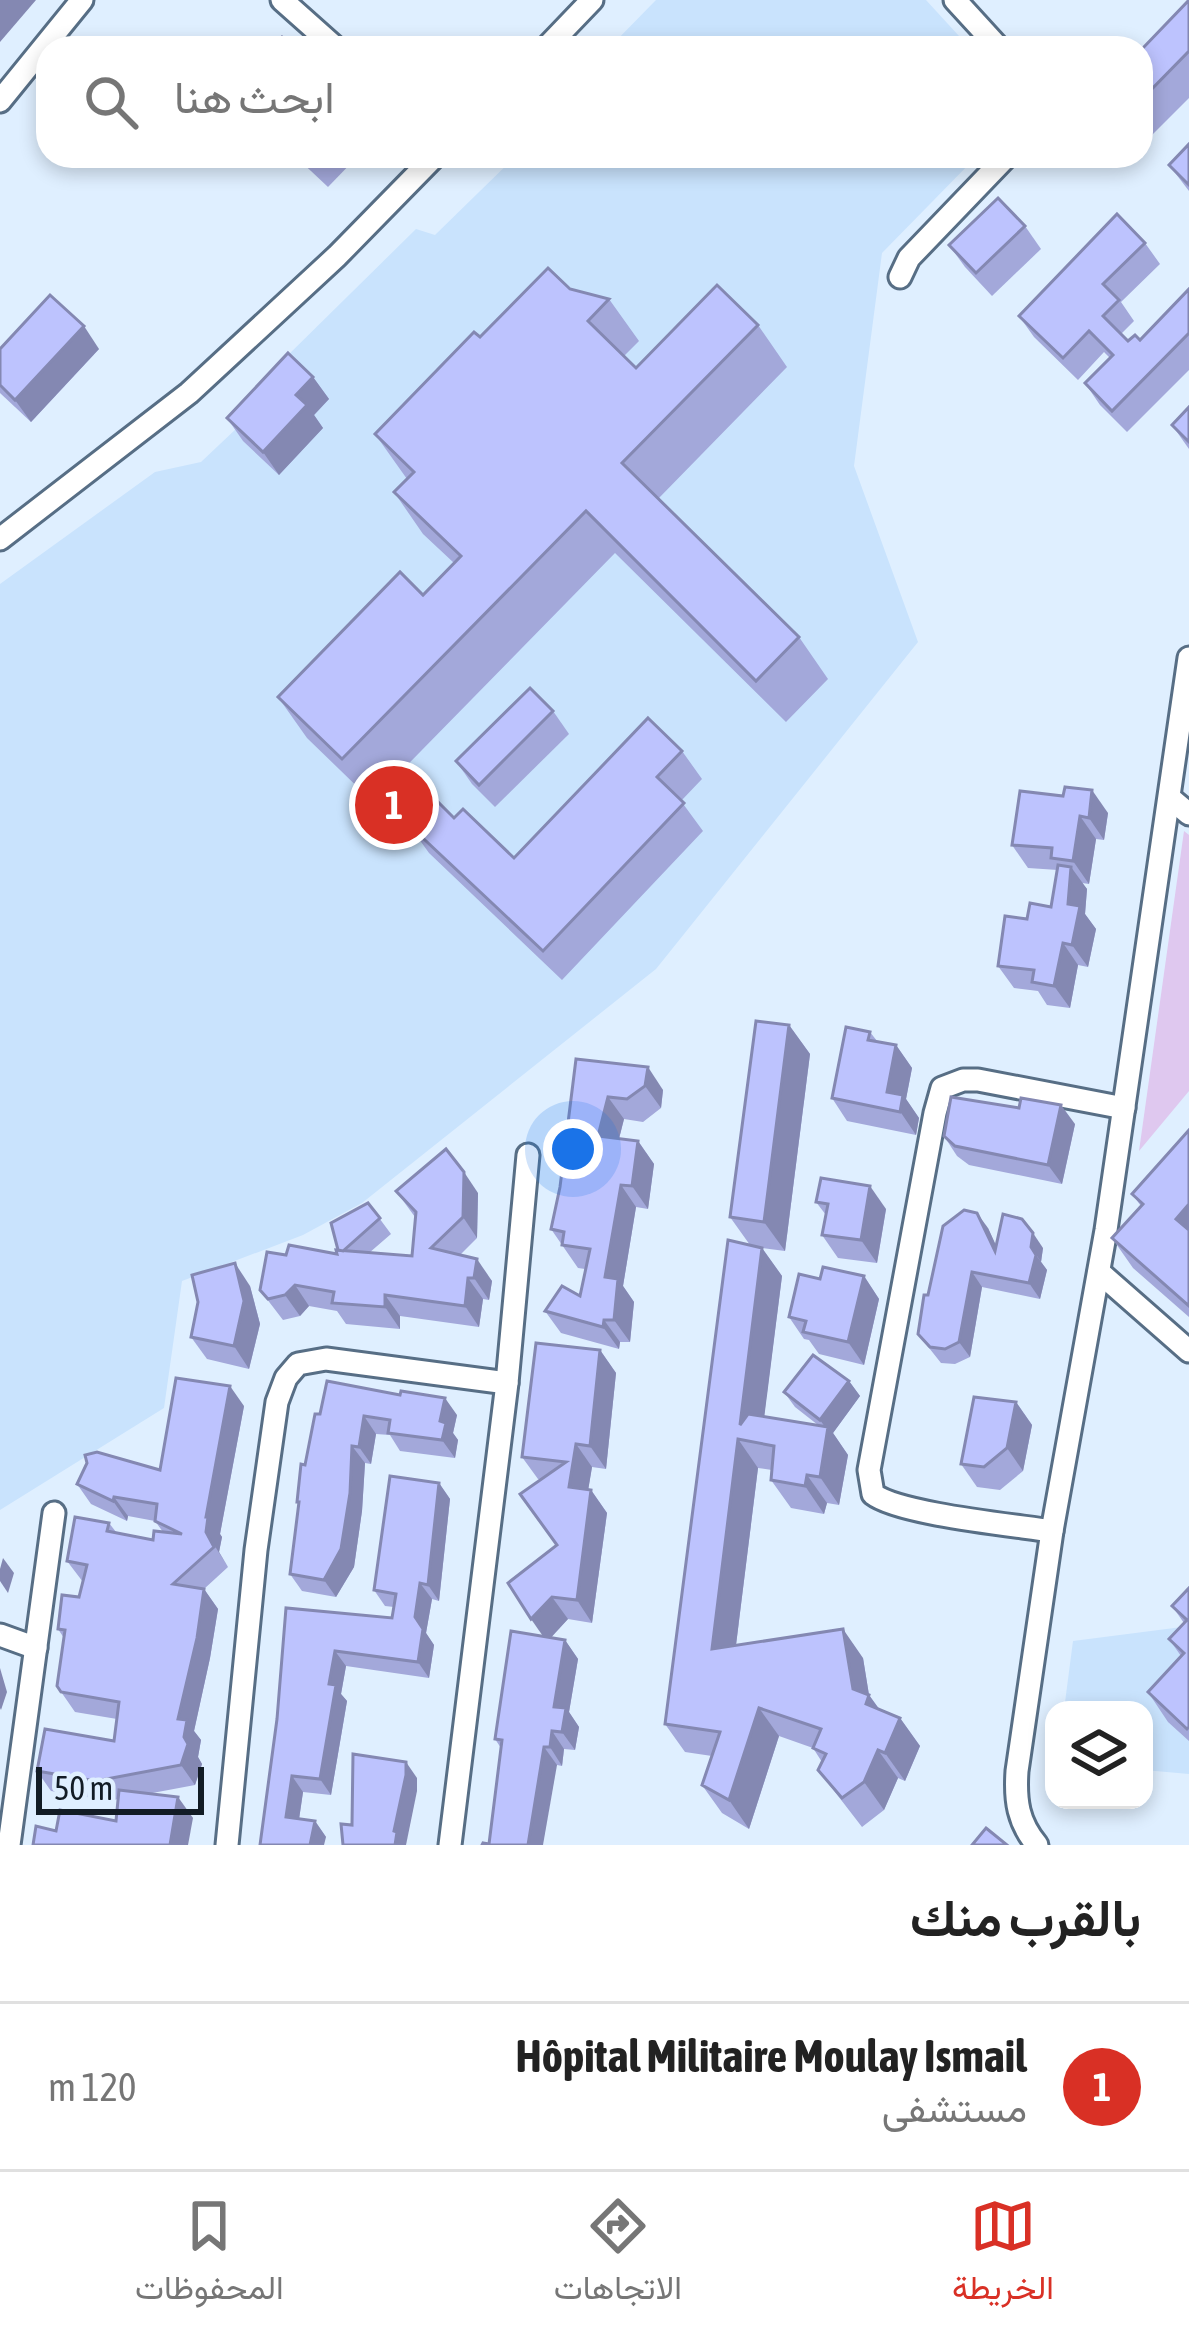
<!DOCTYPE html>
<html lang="ar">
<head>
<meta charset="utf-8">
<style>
	body { margin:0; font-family:"Asap Condensed",Vazirmatn,sans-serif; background:#f2f2f2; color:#222; direction:rtl }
	.controls { position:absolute; right:36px; bottom:36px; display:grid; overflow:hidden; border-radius:24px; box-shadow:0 6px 18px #0003 }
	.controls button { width:108px; height:108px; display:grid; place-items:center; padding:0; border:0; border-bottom:3px solid #e0e0e0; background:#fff; color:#222; font:60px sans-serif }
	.scale { position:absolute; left:36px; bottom:30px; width:168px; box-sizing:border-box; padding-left:12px; border:6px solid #121c25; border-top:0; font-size:33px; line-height:42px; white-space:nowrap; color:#121c25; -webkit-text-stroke:9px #dfefff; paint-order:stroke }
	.you { position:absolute; left:573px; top:1149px; width:42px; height:42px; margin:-30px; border:9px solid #fff; border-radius:50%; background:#1a73e8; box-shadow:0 0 0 18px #1a73e833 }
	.badge { display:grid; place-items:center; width:78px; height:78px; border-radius:50%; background:#d93025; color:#fff; font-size:39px; font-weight:700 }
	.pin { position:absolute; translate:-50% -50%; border:6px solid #fff; box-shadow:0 3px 12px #0006 }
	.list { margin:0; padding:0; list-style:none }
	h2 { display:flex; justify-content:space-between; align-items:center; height:156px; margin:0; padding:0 48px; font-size:51px }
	h2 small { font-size:39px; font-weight:400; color:#767676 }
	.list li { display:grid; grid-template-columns:78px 1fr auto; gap:36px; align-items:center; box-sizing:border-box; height:168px; padding:0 48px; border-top:3px solid #e0e0e0 }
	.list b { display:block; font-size:45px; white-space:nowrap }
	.list p { margin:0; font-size:39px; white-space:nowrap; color:#767676 }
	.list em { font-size:39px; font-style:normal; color:#767676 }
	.icon { flex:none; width:66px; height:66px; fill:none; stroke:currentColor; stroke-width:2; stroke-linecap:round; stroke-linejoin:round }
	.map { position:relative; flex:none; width:1189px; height:1845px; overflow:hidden; direction:ltr }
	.search { position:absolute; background:#fff; box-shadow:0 6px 18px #0003; left:36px; right:36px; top:36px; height:132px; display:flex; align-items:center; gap:30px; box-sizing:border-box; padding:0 42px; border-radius:36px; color:#767676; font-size:45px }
	.sheet { height:324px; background:#fff }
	nav { display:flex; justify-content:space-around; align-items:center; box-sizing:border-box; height:168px; border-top:3px solid #e0e0e0; background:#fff; font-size:33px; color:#767676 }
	nav a { display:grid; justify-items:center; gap:6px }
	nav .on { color:#d93025 }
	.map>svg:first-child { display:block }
</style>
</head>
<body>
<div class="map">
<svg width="1189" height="1845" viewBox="0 0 1189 1845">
	<rect width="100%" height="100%" fill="#dfefff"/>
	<g fill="#c9e3fd">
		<path d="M656,0H926L970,48H609Z"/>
		<path d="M516,156H977L882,253L854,466L918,642L656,969L362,1203L303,1235L182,1281L164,1408L0,1510V584L155,472L201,462L275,392L282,361L416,229L435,235Z"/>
		<path d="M1189,1620V1774L1144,1770V1710H1064L1073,1641L1182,1627Z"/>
	</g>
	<path fill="#dfc8ef" d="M1184,831L1189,835V1091L1139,1151Z"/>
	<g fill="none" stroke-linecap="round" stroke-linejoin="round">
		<defs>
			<g id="street">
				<path d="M282,0L336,48"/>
				<path d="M955,0L999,48"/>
				<path d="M546,48L592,0"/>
				<path d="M0,101L82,0"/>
				<path d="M900,277L909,258L1007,156"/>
				<path d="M0,539L189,393L337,256L435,156"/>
				<path d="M1170,798L1189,814"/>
				<path d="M1099,1272L1189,1351"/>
				<path d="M1052,1531C1013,1525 899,1514 873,1494L869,1470L935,1113L942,1088L963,1080H978L1124,1108"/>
				<path d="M0,1635L36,1648"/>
				<path d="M9,1845L54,1513"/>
				<path d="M227,1845L256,1550L277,1402L286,1378L298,1364L326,1359L507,1383"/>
				<path d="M450,1845L507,1383L528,1155"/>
				<path d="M1037,1845C1018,1822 1015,1801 1017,1771L1052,1531L1106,1230L1189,658"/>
			</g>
		</defs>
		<use href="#street" stroke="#576e85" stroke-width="27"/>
		<use href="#street" stroke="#fff" stroke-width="21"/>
	</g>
	<g fill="#a3a8da">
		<path d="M1189,0V98L1141,146V50Z"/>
		<path d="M1189,144V191L1169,165Z"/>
		<path d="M295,156H358L328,187Z"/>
		<path d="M1025,226L1041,249L992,296L965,267L949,245Z"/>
		<path d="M1145,243L1160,264L1121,302L1134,321L1121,334L1128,341L1140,340L1189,289V370L1127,432L1100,405L1085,383L1110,358L1104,352L1078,380L1034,337L1019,316Z"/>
		<path d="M570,289L609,299L639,341L624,356L636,368L758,325L787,367L658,499L799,637L828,679L786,722L615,553L372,801L307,738L278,697L423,595L454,563L423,534L394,492L407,479L375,434L480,337Z"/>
		<path d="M0,349H99L31,422L0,393Z"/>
		<path d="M313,377L329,399L314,415L323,428L279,475L243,441L227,418Z"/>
		<path d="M1189,407V449L1172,425Z"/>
		<path d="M553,711L569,734L495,807L472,784L456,761Z"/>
		<path d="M682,751L702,779L681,801L703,831L562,980L429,853L409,825L454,818L514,858Z"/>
		<path d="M1020,791L1108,813L1104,840L1096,839L1089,884L1082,883L1087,889L1085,914L1096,929L1088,967L1078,965L1070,1008L1047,1005L1038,991L1014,988L998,966L1027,919L1051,907L1058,870L1028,868L1012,845Z"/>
		<path d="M789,1025L810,1054L785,1251L762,1248L782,1276L764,1416L818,1425L795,1407L784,1392L849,1381L860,1396L833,1433L848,1455L839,1505L827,1503L824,1514L791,1508L771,1480L772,1470L758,1468L736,1645L863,1658L869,1695L880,1710L900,1718L920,1746L905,1781L898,1778L884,1810L862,1827L818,1770L822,1762L813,1748L779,1736L749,1829L722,1813L702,1785L712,1756L685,1752L665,1724L750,1245L730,1217Z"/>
		<path d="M870,1032L877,1041L896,1045L912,1068L906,1099L919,1118L916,1135L847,1121L832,1098Z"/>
		<path d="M576,1059L663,1090L661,1108L643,1122L624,1119L619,1139L638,1141L654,1164L648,1209L636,1207L623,1286L634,1302L630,1342H620L619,1349L561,1333L545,1311L580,1296L585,1269L578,1268L551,1229L560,1187Z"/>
		<path d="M1075,1124L1062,1184L969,1165L957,1156L944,1136Z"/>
		<path d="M1189,1130V1317L1133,1268L1112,1238L1141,1206L1132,1194Z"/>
		<path d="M396,1191L478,1193L477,1238L460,1255L492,1281L489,1300L483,1299L479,1327L400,1316V1329L346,1324L337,1311L309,1306L300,1316L283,1320L260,1290L286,1255L337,1254L368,1203L391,1234L369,1253L412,1256L415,1217Z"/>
		<path d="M816,1202L886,1209L877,1263L838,1258L822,1235L826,1215Z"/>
		<path d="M988,1228L996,1246L1043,1248L1041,1262L1047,1270L1040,1299L982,1287L970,1357L955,1364L941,1363L918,1334L928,1295Z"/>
		<path d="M864,1276L879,1299L864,1365L819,1354L809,1340L804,1339L789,1317L820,1279Z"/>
		<path d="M250,1286L260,1324L249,1369L207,1359L191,1337Z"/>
		<path d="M600,1350L616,1373L606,1469L592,1467L588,1490H591L607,1513L592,1623L568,1619L550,1638L565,1640L578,1659L569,1712L579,1727L575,1750L564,1749L562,1766L557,1765L489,1844L501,1748L495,1739L543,1637L556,1545L541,1480L538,1479L522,1457Z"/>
		<path d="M1016,1402L1032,1425L1023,1471L1000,1490L977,1487L961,1464Z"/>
		<path d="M244,1406L220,1534L222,1537L219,1552L228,1567L204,1589L218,1609L210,1658L194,1731L201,1740L198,1757L202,1764L195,1785L147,1794L193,1818L56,1831L116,1821L118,1799L110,1801L51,1791L37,1771L114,1741L117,1719L75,1712L57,1686L64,1638L58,1629L79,1597L83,1582L67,1561L109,1523L116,1532L153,1540L163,1532L155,1521L128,1516L127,1521L91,1504L77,1484L87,1463L160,1470Z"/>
		<path d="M315,1414L457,1415L453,1433L458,1440L455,1458L400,1451L390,1435L376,1434L371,1464L365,1463L362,1511L354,1567L336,1597L302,1591L290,1574L299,1505L297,1502Z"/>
		<path d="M439,1483L450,1499L439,1601L432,1599L426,1633L434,1645L429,1678L346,1666L341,1694L347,1701L331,1795L303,1792L299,1819L315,1821L326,1837L260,1845L277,1719L286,1608L392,1618L394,1607L385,1606L374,1590Z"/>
		<path d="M1189,1588V1741L1168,1722L1148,1692L1181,1656L1169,1639L1184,1623L1172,1606Z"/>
	</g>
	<g fill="#8488b2">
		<path d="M0,0H36L0,42Z"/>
		<path d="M84,326L99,349L31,422L15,400Z"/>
		<path d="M313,377L329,399L314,415L323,428L279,475L263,452L296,395Z"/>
		<path d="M1092,790L1108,813L1104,840L1089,818Z"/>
		<path d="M1080,816L1096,839L1089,884L1073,861Z"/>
		<path d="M1071,867L1087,889L1085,914L1096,929L1088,967L1072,945L1068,904Z"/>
		<path d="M1063,943L1078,965L1070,1008L1054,986Z"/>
		<path d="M789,1025L810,1054L785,1251L764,1222Z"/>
		<path d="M896,1045L912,1068L906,1099L919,1118L916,1135L887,1092Z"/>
		<path d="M648,1067L663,1090L661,1108L645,1086Z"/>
		<path d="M608,1097L624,1119L614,1158L598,1136Z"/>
		<path d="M1061,1105L1075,1124L1062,1184L1048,1165Z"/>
		<path d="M638,1141L654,1164L648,1209L632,1186Z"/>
		<path d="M464,1172L478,1193L477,1238L463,1217Z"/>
		<path d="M621,1185L636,1207L623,1286L634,1302L630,1342L614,1320L605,1277Z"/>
		<path d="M870,1186L886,1209L877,1263L861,1240Z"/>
		<path d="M1189,1204V1237L1176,1219Z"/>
		<path d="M977,1213L988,1228L1006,1267L995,1251Z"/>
		<path d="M1033,1233L1043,1248L1041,1262L1031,1247Z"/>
		<path d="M762,1248L782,1276L761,1443L740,1425Z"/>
		<path d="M1036,1255L1047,1270L1040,1299L1029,1283Z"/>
		<path d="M477,1259L492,1281L489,1300L474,1278Z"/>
		<path d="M235,1263L250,1286L260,1324L249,1369L234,1346Z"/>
		<path d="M972,1272L982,1287L970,1357L959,1342Z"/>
		<path d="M864,1276L879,1299L864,1365L848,1342Z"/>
		<path d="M468,1278L483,1299L479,1327L465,1306Z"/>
		<path d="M295,1285L309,1306L300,1316L285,1295Z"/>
		<path d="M385,1295L400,1316V1329L385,1307Z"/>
		<path d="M604,1320L620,1342L619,1349L603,1327Z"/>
		<path d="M600,1350L616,1373L606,1469L590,1446Z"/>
		<path d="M849,1381L860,1396L833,1433L848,1455L839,1505L820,1477L828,1431L820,1420Z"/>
		<path d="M230,1386L244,1406L220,1534L222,1537L219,1552L228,1567L206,1532V1517Z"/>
		<path d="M445,1398L457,1415L453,1433L458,1440L455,1458L442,1440L440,1421Z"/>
		<path d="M1016,1402L1032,1425L1023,1471L1007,1448Z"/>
		<path d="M364,1416L376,1434L371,1464L359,1447Z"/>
		<path d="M738,1439L758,1468L732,1677L712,1649Z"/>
		<path d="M576,1444L592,1467L585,1509L569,1487Z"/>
		<path d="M352,1446L365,1463L362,1511L354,1567L336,1597L324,1580Z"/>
		<path d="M807,1475L827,1503L824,1514L805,1486Z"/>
		<path d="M439,1483L450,1499L439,1601L428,1585Z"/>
		<path d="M591,1490L607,1513L592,1623L577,1600Z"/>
		<path d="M114,1497L128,1516L127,1521L113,1501Z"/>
		<path d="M3,1558L14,1573L8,1593L0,1581V1569Z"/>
		<path d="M420,1583L432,1599L426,1633L434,1645L429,1678L418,1662L415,1617Z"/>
		<path d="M204,1589L218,1609L210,1658L194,1731L201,1740L198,1757L202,1764L195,1785L181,1765L178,1719Z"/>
		<path d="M552,1597L568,1619L547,1642L531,1619Z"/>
		<path d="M843,1629L863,1658L869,1695L889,1723L885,1732L853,1689Z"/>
		<path d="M565,1640L578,1659L569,1712L579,1727L575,1750L562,1732L554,1707Z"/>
		<path d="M335,1651L346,1666L341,1694L347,1701L331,1795L320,1779L329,1684Z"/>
		<path d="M0,1668L7,1692L1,1710L0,1708Z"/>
		<path d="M759,1708L779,1736L749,1829L729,1800Z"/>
		<path d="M900,1718L920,1746L905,1781L885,1753Z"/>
		<path d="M552,1731L564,1749L562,1766L550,1747Z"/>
		<path d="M544,1747L557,1765L543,1845H528Z"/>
		<path d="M878,1750L898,1778L884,1810L864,1782Z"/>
		<path d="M406,1762L417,1778V1791L406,1845H395L394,1831Z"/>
		<path d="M292,1776L303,1792L297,1833L286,1817Z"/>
		<path d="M178,1797L193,1818L188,1845H170Z"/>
		<path d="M315,1821L326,1837L324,1845H310Z"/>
	</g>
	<g fill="#bdc3fe" stroke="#8488b2" stroke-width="3">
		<path d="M1189,0V51L1141,100V50Z"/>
		<path d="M282,37L294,48H271Z"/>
		<path d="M1189,144V185L1169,165Z"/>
		<path d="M998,198L1025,226L976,273L949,245Z"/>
		<path d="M1117,214L1145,243L1103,284L1119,300L1103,316L1128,341L1135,335L1140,340L1189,289V333L1112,411L1085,383L1113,355L1089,331L1063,358L1019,316Z"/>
		<path d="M548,268L570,289L609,299L588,321L636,368L717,285L758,325L622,463L799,637L756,681L586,511L342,759L278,697L400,572L423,595L461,556L394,492L414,472L375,434L474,332L480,337Z"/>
		<path d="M50,295L84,326L15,400L0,385V349Z"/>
		<path d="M288,353L313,377L296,395L307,405L263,452L227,418Z"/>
		<path d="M1189,407V442L1172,425Z"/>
		<path d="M530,688L553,711L479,785L456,761Z"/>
		<path d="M648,718L682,751L657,777L684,803L543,951L409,825L434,798L454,818L463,809L514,858Z"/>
		<path d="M1065,787L1092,790L1089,818L1080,816L1073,861L1051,858L1052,848L1012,845L1020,791L1063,796Z"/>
		<path d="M1058,865L1071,867L1068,904L1080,906L1072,945L1063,943L1054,986L1032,982L1034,970L998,966L1005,916L1027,919L1030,903L1051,907Z"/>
		<path d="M756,1021L789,1025L764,1222L730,1217Z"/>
		<path d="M846,1027L870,1032L868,1040L896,1045L887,1092L903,1095L900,1112L832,1098Z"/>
		<path d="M576,1059L648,1067L645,1086L627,1099L608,1097L598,1136L638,1141L632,1186L621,1185L605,1277L618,1279L614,1320H604L603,1327L545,1311L562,1286L580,1296L590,1249L562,1245L564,1232L551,1229L560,1187Z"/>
		<path d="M951,1097L1019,1108L1021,1098L1061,1105L1048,1165L955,1146L944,1136Z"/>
		<path d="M1189,1130V1204L1176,1219L1189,1230V1306L1112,1238L1143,1204L1132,1194Z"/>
		<path d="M446,1149L464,1172L463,1217L431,1248L477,1259L474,1278H468L465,1306L385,1295V1307L332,1303L334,1292L295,1285L285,1295L268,1299L260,1290L267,1252L286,1255L289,1245L337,1254L336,1250L412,1256L416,1212L396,1191Z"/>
		<path d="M821,1178L870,1186L861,1240L822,1235L828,1204L816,1202Z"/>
		<path d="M368,1203L380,1218L343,1251L338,1250L331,1223Z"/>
		<path d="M964,1210L977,1213L995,1251L1003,1214L1022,1219L1033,1233L1031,1247L1036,1255L1029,1283L972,1272L959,1342L945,1349L930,1347L918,1334L924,1295H928L943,1226Z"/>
		<path d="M728,1240L762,1248L740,1425L748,1414L828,1427L820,1477L807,1475L805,1486L771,1480L774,1446L738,1439L712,1649L843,1629L853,1689L869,1695L866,1704L900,1718L885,1753L878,1750L864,1782L842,1798L818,1770L826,1754L813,1748L821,1729L759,1708L729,1800L702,1785L720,1732L665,1724Z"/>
		<path d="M235,1263L244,1301L234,1346L191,1337L198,1302L192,1275Z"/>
		<path d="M823,1267L864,1276L848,1342L803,1332L806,1321L789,1317L799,1274L820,1279Z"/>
		<path d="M536,1343L600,1350L590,1446L576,1444L569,1487L591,1490L577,1600L552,1597L531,1619L508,1583L557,1545L520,1494L566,1462L522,1457Z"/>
		<path d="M813,1355L849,1381L820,1420L784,1392Z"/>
		<path d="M176,1378L230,1386L206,1517H208L206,1532L214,1547L173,1584L204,1589L197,1638L178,1719L187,1720L184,1737L188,1744L181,1765L96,1781L37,1771L45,1729L114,1741L119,1702L61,1692L57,1686L65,1630L58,1629L62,1595L79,1597L87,1565L67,1561L75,1517L109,1523L107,1531L153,1540L154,1531L182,1534L155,1521L157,1504L114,1497L113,1501L77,1484L87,1463L85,1455L97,1452L160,1470Z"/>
		<path d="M327,1381L400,1395L401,1391L445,1398L440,1421L446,1423L442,1440L388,1433L390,1420L364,1416L359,1447L352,1446L350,1493L341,1549L324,1580L290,1574L299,1502H297L301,1464L305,1465L315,1414H320Z"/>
		<path d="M974,1397L1016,1402L1007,1448L984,1467L961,1464Z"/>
		<path d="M390,1476L439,1483L428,1585L420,1583L415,1617L423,1629L418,1662L335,1651L329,1684L336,1685L320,1779L292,1776L286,1817L315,1821L310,1845H260L277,1719L286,1608L392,1618L396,1594L374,1590Z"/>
		<path d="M1189,1588V1727L1187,1729L1148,1692L1184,1653L1169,1639L1187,1620L1172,1606Z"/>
		<path d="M511,1631L565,1640L554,1707L566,1708L562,1732L552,1731L550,1747H544L528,1845H482L483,1843L489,1844L502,1740L495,1739Z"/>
		<path d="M353,1754L406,1762V1775L394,1831L397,1832L395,1845H343L341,1824L352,1825Z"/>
		<path d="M119,1790L178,1797L170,1845H33L36,1826L56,1831L60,1810L116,1821Z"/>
		<path d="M986,1828L1007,1845H972Z"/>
	</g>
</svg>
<div class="controls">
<button><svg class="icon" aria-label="layers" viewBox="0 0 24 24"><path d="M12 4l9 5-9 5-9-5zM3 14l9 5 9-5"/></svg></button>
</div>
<div class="scale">50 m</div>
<div class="you"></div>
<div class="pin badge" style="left:394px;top:805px">1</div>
<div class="search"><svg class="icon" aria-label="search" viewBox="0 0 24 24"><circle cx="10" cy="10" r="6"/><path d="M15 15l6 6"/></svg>ابحث هنا</div>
</div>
<section class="sheet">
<h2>بالقرب منك<small></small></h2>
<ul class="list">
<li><span class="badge">1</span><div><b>Hôpital Militaire Moulay Ismail</b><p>مستشفى</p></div><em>120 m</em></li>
</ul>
</section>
<nav>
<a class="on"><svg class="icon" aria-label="map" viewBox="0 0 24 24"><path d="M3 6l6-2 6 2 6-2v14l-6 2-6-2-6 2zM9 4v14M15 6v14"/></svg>الخريطة</a>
<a><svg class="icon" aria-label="directions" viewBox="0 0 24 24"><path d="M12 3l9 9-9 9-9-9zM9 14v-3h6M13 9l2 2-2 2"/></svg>الاتجاهات</a>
<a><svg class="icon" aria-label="saved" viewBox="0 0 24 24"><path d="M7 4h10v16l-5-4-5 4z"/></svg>المحفوظات</a>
</nav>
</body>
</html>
